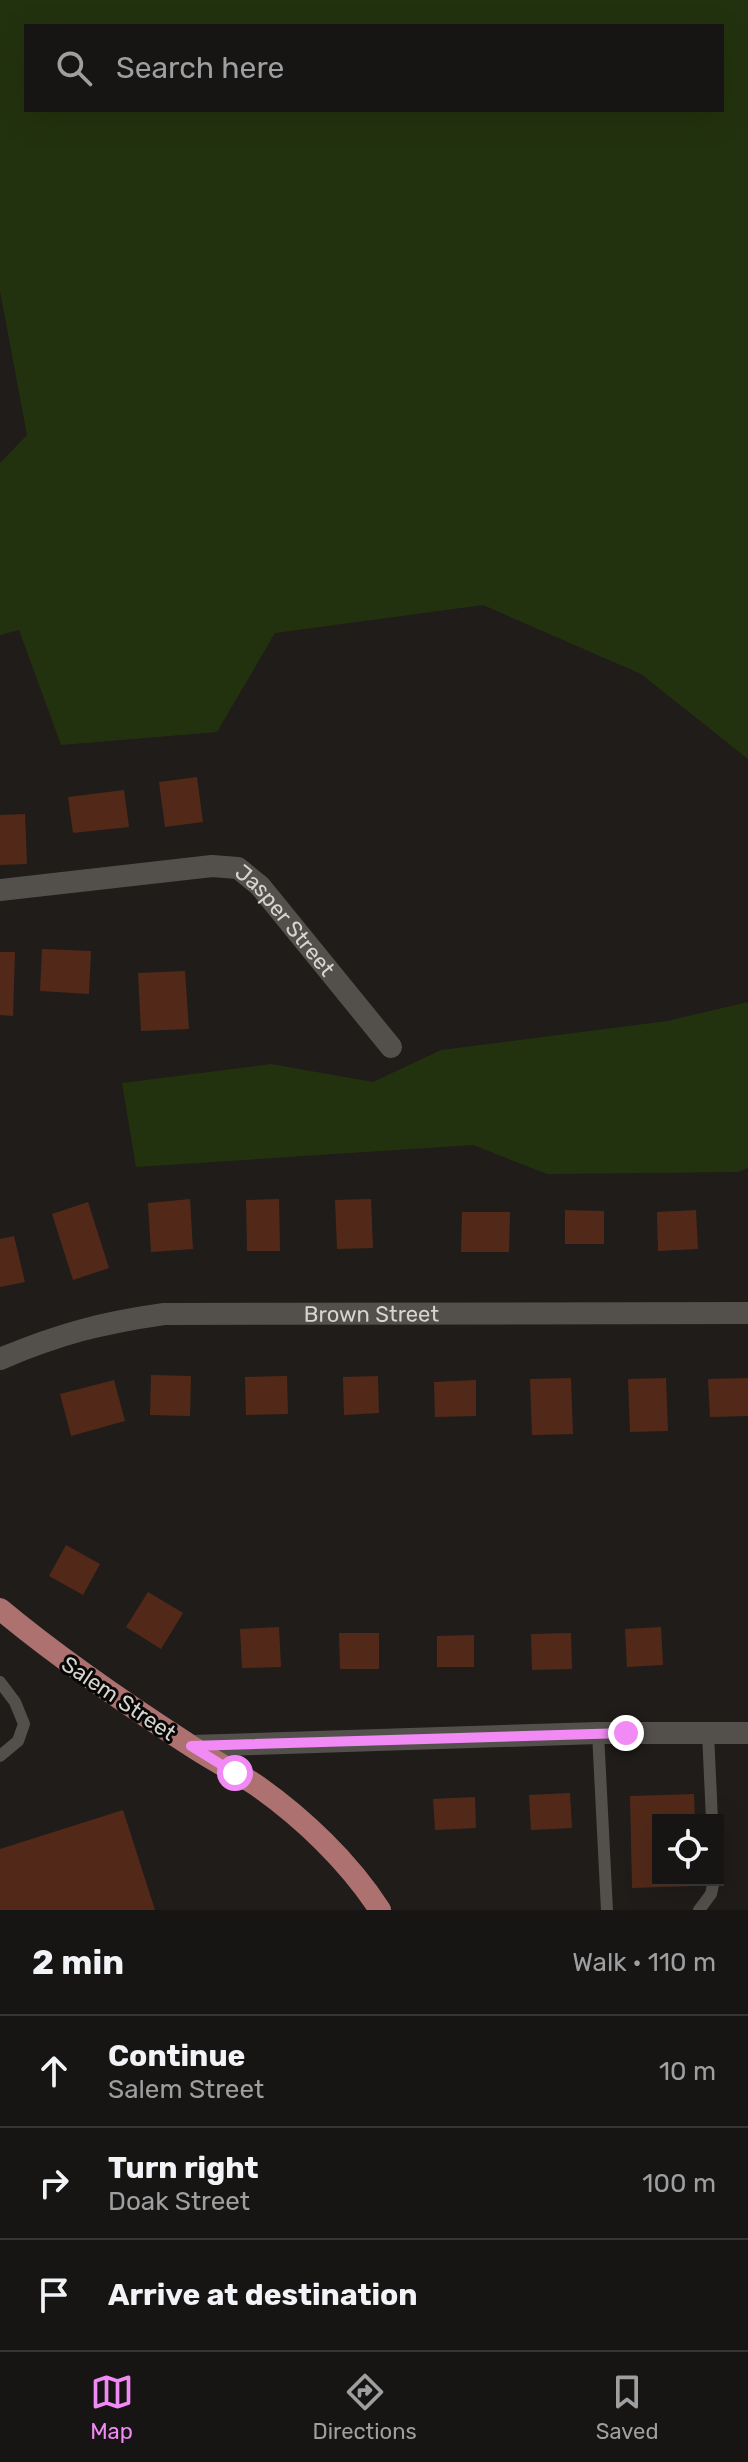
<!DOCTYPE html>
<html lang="en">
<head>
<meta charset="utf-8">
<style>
	body { margin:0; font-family:Rubik,sans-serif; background:#242221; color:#f1f3f6 }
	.controls { position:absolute; right:24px; bottom:24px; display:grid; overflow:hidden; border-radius:0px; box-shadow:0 8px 32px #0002 }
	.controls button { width:72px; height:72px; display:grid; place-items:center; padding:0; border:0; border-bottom:2px solid #363433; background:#171513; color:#f1f3f6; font:40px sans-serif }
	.stop { position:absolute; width:24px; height:24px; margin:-18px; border:6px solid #f18af4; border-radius:50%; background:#fff }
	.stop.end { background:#f18af4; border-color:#fff; box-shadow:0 2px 8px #0008 }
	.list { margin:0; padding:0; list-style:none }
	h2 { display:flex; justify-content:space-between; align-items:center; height:104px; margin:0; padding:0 32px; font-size:34px }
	h2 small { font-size:26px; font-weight:400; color:#9e9fa0 }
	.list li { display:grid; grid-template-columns:52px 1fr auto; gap:24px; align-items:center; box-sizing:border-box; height:112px; padding:0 32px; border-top:2px solid #363433 }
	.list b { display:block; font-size:30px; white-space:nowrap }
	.list p { margin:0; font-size:26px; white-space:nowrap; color:#9e9fa0 }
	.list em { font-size:26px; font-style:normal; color:#9e9fa0 }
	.icon { flex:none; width:44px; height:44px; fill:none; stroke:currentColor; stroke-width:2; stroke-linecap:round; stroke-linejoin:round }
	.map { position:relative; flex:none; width:748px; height:1910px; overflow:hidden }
	.search { position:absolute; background:#171513; box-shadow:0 8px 32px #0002; left:24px; right:24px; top:24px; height:88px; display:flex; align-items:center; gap:20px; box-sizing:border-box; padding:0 28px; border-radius:0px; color:#9e9fa0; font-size:30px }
	.sheet { height:440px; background:#171513 }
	nav { display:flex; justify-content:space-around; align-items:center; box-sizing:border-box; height:112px; border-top:2px solid #363433; background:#171513; font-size:22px; color:#9e9fa0 }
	nav a { display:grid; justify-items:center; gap:4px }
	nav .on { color:#f18af4 }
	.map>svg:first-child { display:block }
</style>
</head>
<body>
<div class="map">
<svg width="748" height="1910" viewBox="0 0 748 1910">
	<rect width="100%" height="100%" fill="#1f1c19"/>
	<g fill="#23320e" fill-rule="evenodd">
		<path d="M0,0H748V759L641,674L483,605L275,633L217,732L61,745L19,630L0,635V463L27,435L0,291ZM26,26H722V110H26Z"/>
		<path d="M748,1002V1168L738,1172L547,1174L473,1145L136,1167L122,1083L271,1064L373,1082L441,1050L667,1021Z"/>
	</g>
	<g fill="#522919">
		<path d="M197,777L203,822L165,827L159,782Z"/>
		<path d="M124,790L129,827L73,833L68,797Z"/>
		<path d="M25,814L27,864L0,865V815Z"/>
		<path d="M42,949L91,951L89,994L40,991Z"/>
		<path d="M0,952H15L13,1016L0,1015Z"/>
		<path d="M185,971L189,1029L141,1031L138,973Z"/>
		<path d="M190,1199L193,1249L151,1252L148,1203Z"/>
		<path d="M279,1199L280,1251H247L246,1200Z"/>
		<path d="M371,1199L373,1248L337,1249L335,1200Z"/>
		<path d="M88,1202L109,1268L73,1280L52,1214Z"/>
		<path d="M565,1210L604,1211V1244H565Z"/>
		<path d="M696,1210L698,1249L658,1251L657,1212Z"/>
		<path d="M462,1212H510L509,1252H461Z"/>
		<path d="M14,1236L25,1282L0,1287V1239Z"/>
		<path d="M151,1375L191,1376L190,1416L150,1415Z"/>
		<path d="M287,1376L288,1414L246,1415L245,1377Z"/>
		<path d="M378,1376L379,1413L344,1415L343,1377Z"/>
		<path d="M571,1378L573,1434L532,1435L530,1379Z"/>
		<path d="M666,1378L668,1431L630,1432L628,1379Z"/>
		<path d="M748,1378V1416L710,1417L708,1379Z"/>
		<path d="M114,1380L125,1421L71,1436L60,1394Z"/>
		<path d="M476,1380V1416L435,1417L434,1382Z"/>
		<path d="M66,1545L100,1564L83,1595L49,1576Z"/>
		<path d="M148,1592L183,1613L161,1649L126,1627Z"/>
		<path d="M279,1627L281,1667L242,1668L240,1629Z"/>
		<path d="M661,1627L663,1665L627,1667L625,1629Z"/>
		<path d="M339,1633H379V1669H340Z"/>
		<path d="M571,1633L572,1669L532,1670L531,1634Z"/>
		<path d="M474,1635V1667H437V1636Z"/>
		<path d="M570,1793L572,1828L531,1830L529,1795Z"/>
		<path d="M694,1794L695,1820H658V1880H696V1886L632,1888L630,1796Z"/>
		<path d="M475,1797L476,1828L435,1830L433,1799Z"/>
		<path d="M123,1810L155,1910H0V1849Z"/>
	</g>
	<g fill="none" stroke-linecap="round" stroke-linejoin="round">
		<g stroke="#53504c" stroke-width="12">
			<path d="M0,1682L15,1702L24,1724L18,1741L0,1756"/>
			<path d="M598,1733L607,1910"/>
			<path d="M708,1733L712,1820"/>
			<path d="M699,1910L711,1894L714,1880"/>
		</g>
		<g stroke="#53504c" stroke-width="22">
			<path id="s1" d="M0,890L212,866L238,868L260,886L391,1047"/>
			<path id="s2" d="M0,1359C59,1334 101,1323 164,1314L748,1313"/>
			<path d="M191,1746L598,1733H748"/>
		</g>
		<path stroke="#ad726f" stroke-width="22" d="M0,1609C60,1659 123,1702 188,1744C210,1759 234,1771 256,1785C303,1818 349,1862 380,1910"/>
	</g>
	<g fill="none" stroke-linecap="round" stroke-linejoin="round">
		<path stroke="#f18af4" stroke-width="10" d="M235,1773L191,1746L626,1733"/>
	</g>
	<g text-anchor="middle" stroke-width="6" stroke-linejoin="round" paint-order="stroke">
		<g font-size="22" fill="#d5d4d1" stroke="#080706">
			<text dy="8" stroke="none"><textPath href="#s1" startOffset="310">Jasper Street</textPath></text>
			<text dy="8" stroke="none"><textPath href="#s2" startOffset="378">Brown Street</textPath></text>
			<text transform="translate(119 1698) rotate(34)" y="8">Salem Street</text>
		</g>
	</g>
</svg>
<div class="controls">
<button><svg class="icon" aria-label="locate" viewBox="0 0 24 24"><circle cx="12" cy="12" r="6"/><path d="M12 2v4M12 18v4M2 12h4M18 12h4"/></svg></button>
</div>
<div class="stop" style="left:235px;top:1773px"></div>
<div class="stop end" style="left:626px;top:1733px"></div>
<div class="search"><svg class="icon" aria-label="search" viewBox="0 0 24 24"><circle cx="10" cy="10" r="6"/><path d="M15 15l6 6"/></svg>Search here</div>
</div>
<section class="sheet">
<h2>2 min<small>Walk · 110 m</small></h2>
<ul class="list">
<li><svg class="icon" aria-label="ahead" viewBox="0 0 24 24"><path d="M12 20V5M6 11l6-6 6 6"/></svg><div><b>Continue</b><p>Salem Street</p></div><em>10 m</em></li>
<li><svg class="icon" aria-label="right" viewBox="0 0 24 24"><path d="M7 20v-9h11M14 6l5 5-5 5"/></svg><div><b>Turn right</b><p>Doak Street</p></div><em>100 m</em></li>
<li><svg class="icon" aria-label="arrive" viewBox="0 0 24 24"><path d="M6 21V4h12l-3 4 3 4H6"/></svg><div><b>Arrive at destination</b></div></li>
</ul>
</section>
<nav>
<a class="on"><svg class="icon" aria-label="map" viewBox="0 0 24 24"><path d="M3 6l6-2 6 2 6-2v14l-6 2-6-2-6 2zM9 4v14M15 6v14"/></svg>Map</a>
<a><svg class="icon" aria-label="directions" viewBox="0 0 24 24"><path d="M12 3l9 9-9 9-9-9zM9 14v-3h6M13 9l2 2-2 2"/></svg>Directions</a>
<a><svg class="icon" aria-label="saved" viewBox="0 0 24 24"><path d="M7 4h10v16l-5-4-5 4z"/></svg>Saved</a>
</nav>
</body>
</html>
